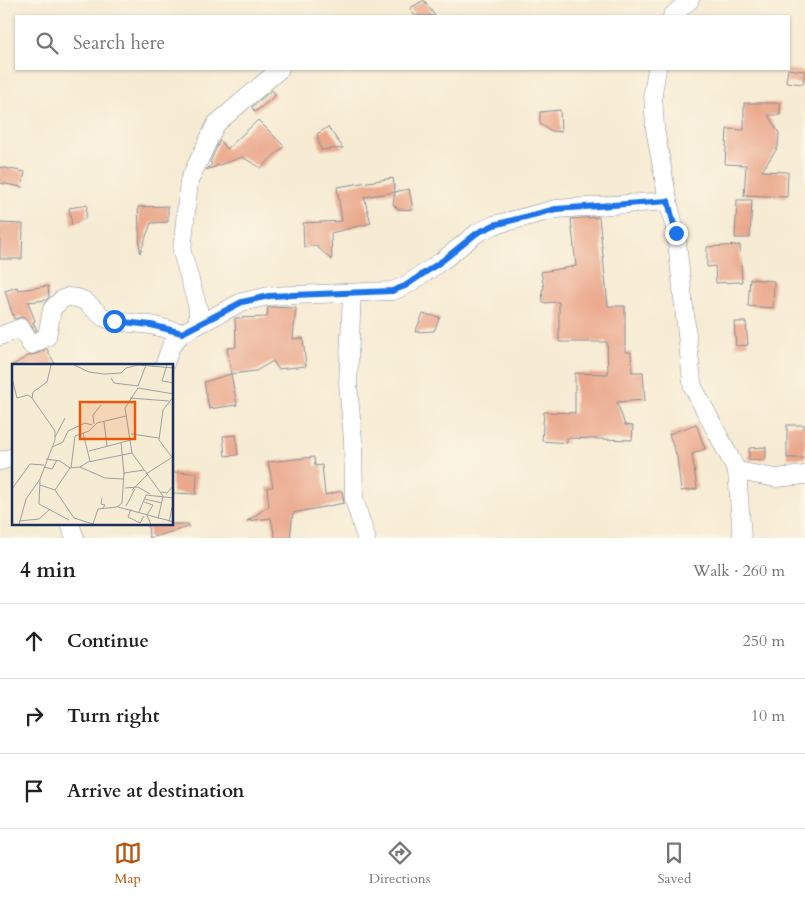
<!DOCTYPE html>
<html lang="en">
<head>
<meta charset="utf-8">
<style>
	body { margin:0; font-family:Cardo,serif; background:#f2f2f2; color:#202124 }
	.stop { position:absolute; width:15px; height:15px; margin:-11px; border:4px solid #1a73e8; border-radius:50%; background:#fff }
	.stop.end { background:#1a73e8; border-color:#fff; box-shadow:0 1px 5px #0008 }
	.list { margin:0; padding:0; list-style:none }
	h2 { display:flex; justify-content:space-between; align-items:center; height:65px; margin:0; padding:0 20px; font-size:21px }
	h2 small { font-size:16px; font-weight:400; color:#757577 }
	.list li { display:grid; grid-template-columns:32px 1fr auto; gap:15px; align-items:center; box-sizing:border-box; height:75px; padding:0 20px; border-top:1px solid #e0e0e0 }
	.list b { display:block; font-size:19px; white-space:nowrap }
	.list em { font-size:16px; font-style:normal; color:#757577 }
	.icon { flex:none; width:28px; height:28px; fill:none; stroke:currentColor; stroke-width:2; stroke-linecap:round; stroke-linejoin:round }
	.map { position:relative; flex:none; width:805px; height:538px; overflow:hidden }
	.search { position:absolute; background:#fff; box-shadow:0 1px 4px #0004; left:15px; right:15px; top:15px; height:55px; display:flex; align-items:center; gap:12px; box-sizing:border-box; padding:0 18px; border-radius:0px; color:#757577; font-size:19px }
	.sheet { height:290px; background:#fff }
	nav { display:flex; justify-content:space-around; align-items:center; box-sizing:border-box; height:70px; border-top:1px solid #e0e0e0; background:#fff; font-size:14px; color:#757577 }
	nav a { display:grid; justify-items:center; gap:2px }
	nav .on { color:#b45309 }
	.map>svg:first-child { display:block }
</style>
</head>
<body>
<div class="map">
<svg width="805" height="538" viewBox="0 0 805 538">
	<rect width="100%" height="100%" fill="#fcf5e5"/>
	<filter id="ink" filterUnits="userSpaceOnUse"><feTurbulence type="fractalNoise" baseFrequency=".02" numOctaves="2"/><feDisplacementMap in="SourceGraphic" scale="10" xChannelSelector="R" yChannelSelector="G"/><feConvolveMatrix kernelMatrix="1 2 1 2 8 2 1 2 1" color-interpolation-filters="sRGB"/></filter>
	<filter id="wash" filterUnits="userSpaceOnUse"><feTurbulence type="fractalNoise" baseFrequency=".0096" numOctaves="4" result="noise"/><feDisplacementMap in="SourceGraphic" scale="20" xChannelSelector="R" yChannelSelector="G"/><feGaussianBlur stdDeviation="1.12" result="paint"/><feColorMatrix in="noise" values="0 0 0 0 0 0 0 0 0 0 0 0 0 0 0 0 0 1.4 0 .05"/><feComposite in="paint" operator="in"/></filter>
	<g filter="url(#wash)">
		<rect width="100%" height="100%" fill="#f6ebd3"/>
		<g id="blocks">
			<g fill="#eaa98d">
				<path d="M424,0L435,16H415L410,8Z"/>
				<path d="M788,69L805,71L803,84L786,82Z"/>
				<path d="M272,90L276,95L255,112L252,107Z"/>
				<path d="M744,103H780V115H768L779,133L778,147L762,171L788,172L787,197L745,195L744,197L746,165L725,164L727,129L744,130Z"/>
				<path d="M560,110L561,132L552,131L540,124V112Z"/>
				<path d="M258,120L284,146L261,168L242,157L206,170L212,164L210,162L220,140L227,149Z"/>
				<path d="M328,127L343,148L321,150L317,134Z"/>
				<path d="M0,167L25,172L22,187L0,183Z"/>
				<path d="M393,178L395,192L364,197L371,223L331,233L332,260L316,246L304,247L303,223L342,221L337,187Z"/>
				<path d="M409,189L413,210L398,209L393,204L395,192Z"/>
				<path d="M737,200H752L750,238H735Z"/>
				<path d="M87,205L86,218L72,225L69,208Z"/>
				<path d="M168,206V222L151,223L140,253L138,207Z"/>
				<path d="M599,217L608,306H625V352H631L632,372H643L645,400L617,402L625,425L633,426L632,440L567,438V443L542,441L544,412L575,413V373L608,374L607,342H559V302L543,303L542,290L544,289L541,272L576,266L571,219Z"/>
				<path d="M0,223L23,224L22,259H0Z"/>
				<path d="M740,245L742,282L716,283L715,266L707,267V247Z"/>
				<path d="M750,279L774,281L773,308L748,306Z"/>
				<path d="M48,286L49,297L46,300L28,302L35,321L33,322L37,330L35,331L26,319L22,317L14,319L5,291L17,287L18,290Z"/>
				<path d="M268,307L296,308L293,339L303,338L306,366L278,369L273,361L256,371L231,374L237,405L209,409L204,382L231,374L227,348L236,347L235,318L267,317Z"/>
				<path d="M423,314L440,317L434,331L415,332Z"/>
				<path d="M734,322H746L748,345L736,346Z"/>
				<path d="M47,349L56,366H11L30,355L36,354Z"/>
				<path d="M696,424L705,449L692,454L697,489L681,491L677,457L669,434Z"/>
				<rect x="787" y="425" width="18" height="33"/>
				<path d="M236,435L238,455L225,456L223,436Z"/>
				<path d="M766,447V459L749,460V448Z"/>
				<path d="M314,457L315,466L322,465L325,495L342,491L344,503L293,513L290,538H275L271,518L247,521L269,506L267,487H273L268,462Z"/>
				<path d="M172,472L197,473L196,494L172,493Z"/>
				<path d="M148,524H188L189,527L149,538Z"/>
			</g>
		</g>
	</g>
	<g filter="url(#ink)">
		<use href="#blocks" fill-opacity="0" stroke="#888d98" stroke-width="1"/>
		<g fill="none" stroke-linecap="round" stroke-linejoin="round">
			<defs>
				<g id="street">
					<path d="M672,16L690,0"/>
					<path d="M657,69L653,93L655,129L668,201L676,233L692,381L693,387L737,471L742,538"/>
					<path d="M352,293L348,384L353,440L354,499L366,538"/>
					<path d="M198,325V308L182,252L189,181L216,124L280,69"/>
					<path d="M0,336L21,328L31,345L47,337L52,309L61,300L68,297L77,298L85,301L103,317L114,321L151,325L182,333"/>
					<path d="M164,366L171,346L182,333L242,302L269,296L392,291L405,286L442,261L477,233L494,225L556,209L668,201"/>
					<path d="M0,461L14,457"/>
					<path d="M737,471L776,478L805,475"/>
					<path d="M70,524L75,538"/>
				</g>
			</defs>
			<use href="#street" stroke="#888d98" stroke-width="19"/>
			<use href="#street" stroke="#fff" stroke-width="18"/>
		</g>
	</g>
	<g fill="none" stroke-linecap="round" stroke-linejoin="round" filter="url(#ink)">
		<path stroke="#1a73e8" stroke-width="6" d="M114,321L151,325L182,333L242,302L269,296L392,291L405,286L442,261L477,233L494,225L556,209L668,201L676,233"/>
	</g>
	<g transform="translate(12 364)">
		<rect width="161" height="161" fill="#f6ebd3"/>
		<path fill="none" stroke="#9ea0a4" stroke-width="1" d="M62,1L77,8L92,10L109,9L114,4L126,1L162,4M155,1L150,17L162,19M0,14L5,34L16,31L20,34L43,67V76L28,115L27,140L57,156M99,14L102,19L126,22L134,1M162,32L151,46L147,76L162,96M20,34L21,28L35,18L39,1M118,34L157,37M92,58L95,82M82,60L81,51L89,41M71,69L78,97M119,70L147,74M43,73L53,54M109,78L112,110M40,83L51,78L56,67L73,59L80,61M77,87L119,76M34,95L48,97L58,104L68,103L93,114L112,115M32,103L40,105L45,96M68,103L76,98L120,89M58,104L43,126L62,154L84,161M59,104L63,72L77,67L85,59L114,52M134,110L159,94M28,121L43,126M113,124L126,123L138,130M0,125L18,100L32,101M120,126L135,111M149,128L155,129L162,121M90,134L89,140L93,141L90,145M133,135L150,139M132,138L141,141L135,151L139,161M114,142L123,125M106,143L162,158M119,145L116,153L128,159L132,152M127,148L134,131L162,134M146,155L151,132L120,89L113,44L126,24L162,30M7,157L27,155L38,145M157,158L160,143M81,160L86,145L105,143L110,139L112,109L132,106M7,161L14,135L28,115"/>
		<path fill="#e8590c" fill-opacity="0.15" stroke="#e8590c" stroke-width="2.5" d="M68,38H123V75H68Z"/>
		<rect width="161" height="161" fill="none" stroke="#1b2f5e" stroke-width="2.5"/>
	</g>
</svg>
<div class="stop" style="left:114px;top:321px"></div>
<div class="stop end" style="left:676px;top:233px"></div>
<div class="search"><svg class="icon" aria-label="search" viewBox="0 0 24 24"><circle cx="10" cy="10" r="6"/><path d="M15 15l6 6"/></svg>Search here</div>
</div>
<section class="sheet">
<h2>4 min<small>Walk · 260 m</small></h2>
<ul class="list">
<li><svg class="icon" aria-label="ahead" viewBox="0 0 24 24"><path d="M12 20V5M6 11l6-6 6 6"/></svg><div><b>Continue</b></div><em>250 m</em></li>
<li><svg class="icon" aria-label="right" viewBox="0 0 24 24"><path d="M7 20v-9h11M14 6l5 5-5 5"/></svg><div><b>Turn right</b></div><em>10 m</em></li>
<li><svg class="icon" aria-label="arrive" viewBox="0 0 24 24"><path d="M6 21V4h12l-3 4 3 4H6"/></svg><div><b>Arrive at destination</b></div></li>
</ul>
</section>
<nav>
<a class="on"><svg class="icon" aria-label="map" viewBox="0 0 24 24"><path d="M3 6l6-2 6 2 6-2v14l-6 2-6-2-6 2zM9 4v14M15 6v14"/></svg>Map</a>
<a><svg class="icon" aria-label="directions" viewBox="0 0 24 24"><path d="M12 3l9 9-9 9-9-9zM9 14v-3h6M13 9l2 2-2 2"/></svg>Directions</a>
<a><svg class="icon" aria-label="saved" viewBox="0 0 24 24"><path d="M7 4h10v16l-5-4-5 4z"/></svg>Saved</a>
</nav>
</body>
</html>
